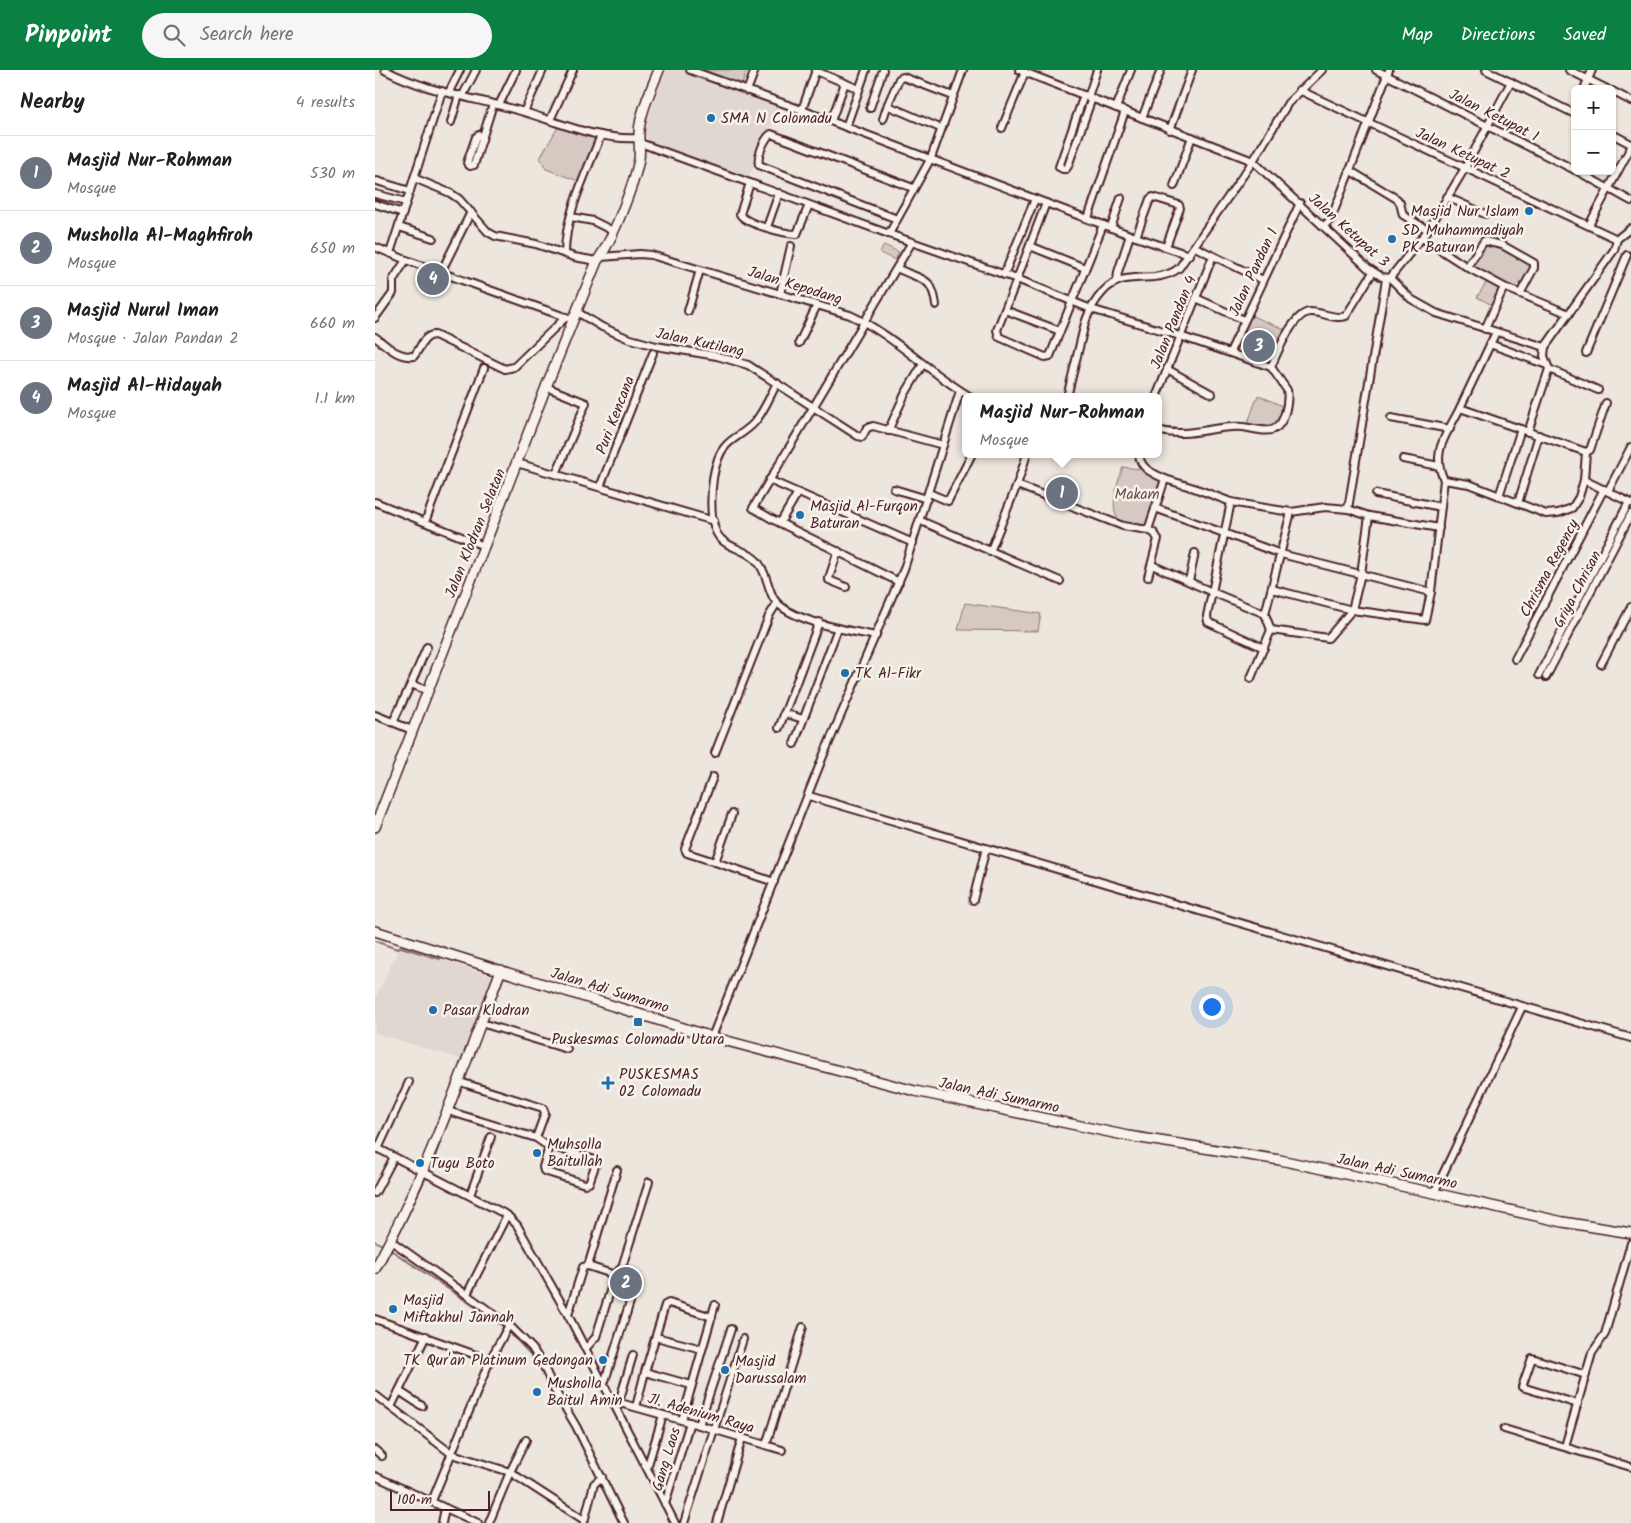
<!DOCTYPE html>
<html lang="en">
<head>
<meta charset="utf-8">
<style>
	body { margin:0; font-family:Kalam,sans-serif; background:#f6f6f6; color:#202124 }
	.controls { position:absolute; right:15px; top:15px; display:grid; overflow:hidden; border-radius:8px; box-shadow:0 1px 4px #0004 }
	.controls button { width:45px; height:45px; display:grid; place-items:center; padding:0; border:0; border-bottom:1px solid #e0e0e0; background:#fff; color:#202124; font:25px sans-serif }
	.scale { position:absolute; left:15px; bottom:12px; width:100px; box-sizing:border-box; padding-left:5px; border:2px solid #4a1f2b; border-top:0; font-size:14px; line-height:18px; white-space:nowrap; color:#4a1f2b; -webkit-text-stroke:4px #f7f3e8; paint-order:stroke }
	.you { position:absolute; left:836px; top:936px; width:18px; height:18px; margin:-12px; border:4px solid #fff; border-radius:50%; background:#1a73e8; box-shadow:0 0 0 8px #1a73e833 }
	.badge { display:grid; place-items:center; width:32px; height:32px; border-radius:50%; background:#0b8043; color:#fff; font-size:16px; font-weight:700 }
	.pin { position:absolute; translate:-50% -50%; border:2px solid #fff; box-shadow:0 1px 5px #0006 }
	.popup { position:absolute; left:587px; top:323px; width:200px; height:65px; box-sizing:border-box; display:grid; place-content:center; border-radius:8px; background:#fff; filter:drop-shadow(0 1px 4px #0005); font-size:16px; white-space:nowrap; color:#757577 }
	.popup b { font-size:19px; color:#202124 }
	.popup::after { content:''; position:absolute; left:50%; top:100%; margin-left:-10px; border:10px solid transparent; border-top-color:#fff }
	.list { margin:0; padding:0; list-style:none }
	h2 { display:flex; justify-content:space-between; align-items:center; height:65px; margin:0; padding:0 20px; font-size:21px }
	h2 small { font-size:16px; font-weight:400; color:#757577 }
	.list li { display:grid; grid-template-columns:32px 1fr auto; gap:15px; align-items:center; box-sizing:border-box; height:75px; padding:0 20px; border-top:1px solid #e0e0e0 }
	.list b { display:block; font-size:19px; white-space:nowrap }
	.list p { margin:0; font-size:16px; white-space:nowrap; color:#757577 }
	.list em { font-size:16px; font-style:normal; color:#757577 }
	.icon { flex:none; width:28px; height:28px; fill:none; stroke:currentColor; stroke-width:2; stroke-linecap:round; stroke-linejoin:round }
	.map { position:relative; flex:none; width:1256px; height:1453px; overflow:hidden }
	header { display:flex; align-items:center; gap:30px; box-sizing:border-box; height:70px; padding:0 25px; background:#0b8043; color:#fff }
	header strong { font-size:24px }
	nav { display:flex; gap:28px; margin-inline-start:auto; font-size:18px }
	.search { width:350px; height:45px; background:#f6f6f6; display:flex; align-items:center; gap:12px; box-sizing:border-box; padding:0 18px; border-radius:28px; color:#757577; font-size:19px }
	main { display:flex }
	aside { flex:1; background:#fff }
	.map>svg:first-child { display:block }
</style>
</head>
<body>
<header>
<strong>Pinpoint</strong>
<div class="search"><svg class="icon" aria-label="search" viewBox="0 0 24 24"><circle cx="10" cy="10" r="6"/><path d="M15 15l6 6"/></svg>Search here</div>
<nav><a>Map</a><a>Directions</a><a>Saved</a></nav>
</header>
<main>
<aside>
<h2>Nearby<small>4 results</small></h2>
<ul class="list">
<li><span class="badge" style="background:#6b7280">1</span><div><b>Masjid Nur-Rohman</b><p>Mosque</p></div><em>530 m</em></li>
<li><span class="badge" style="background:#6b7280">2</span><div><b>Musholla Al-Maghfiroh</b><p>Mosque</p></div><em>650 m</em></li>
<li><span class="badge" style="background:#6b7280">3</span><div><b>Masjid Nurul Iman</b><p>Mosque · Jalan Pandan 2</p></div><em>660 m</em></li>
<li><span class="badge" style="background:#6b7280">4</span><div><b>Masjid Al-Hidayah</b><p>Mosque</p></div><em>1.1 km</em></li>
</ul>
</aside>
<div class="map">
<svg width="1256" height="1453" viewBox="0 0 1256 1453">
	<rect width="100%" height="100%" fill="#ece6dd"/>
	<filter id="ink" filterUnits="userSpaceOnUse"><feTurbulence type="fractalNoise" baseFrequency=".02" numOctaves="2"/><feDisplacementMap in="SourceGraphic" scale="10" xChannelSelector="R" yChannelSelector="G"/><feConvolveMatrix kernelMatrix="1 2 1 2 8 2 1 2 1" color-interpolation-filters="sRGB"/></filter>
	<g filter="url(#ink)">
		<g fill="#e0d7d0">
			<path d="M290,0H309L404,35L373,109L275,75L268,61Z"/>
			<path d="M25,876L115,905L117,909L89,990L0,963V929Z"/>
		</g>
		<g fill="#d5c9c2" stroke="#907476">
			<path d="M326,0H372L367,15Z"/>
			<path d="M183,57L218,67L220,70L203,111L171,99L165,88Z"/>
			<path d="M1108,174L1126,177L1157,195L1142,221L1097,198L1096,192Z"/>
			<path d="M509,175L524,182L520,190L505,183Z"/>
			<path d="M1114,212L1121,215L1124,219L1117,235L1102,227L1111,213Z"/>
			<path d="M875,245L913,261L903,275L869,260Z"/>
			<path d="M883,325L910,337L908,345L900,355L887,357L872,355Z"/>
			<path d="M748,397L765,399L787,410L771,456L746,453C732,440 743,412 748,397Z"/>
			<path d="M590,533L666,544L663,561L583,560Z"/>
		</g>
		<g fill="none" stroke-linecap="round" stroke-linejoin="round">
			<g stroke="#896c6f" stroke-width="2">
				<path d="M0,871L22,879L26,877L65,889"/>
				<path d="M78,1040L94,995"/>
				<path d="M0,1171L9,1176"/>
				<path d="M13,1178L128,1256L162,1291"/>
				<path d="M16,1179L56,1097L76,1044"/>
				<path d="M193,1348L242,1446"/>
			</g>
			<defs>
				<g id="minor">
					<path d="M10,0C49,21 99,28 142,40C182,51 222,71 264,68"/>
					<path d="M315,0L427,40"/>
					<path d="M441,0L427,40L471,57"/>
					<path d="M491,0L471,57L755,165L814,185"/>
					<path d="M588,0L556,88L514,164L642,209L671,133"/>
					<path d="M644,0L878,91L993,198L1007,207L1015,208L1036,229L1061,243L1170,277"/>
					<path d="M1001,0L1200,100"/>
					<path d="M1111,0L1200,44"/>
					<path d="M1194,0L1232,19"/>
					<path d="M441,1L484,19"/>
					<path d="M1209,19L1217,0"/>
					<path d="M924,20L1242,169"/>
					<path d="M372,21L380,0"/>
					<path d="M1237,21L1256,31"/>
					<path d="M74,22L85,0"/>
					<path d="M88,25L101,0"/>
					<path d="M709,25L685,94L684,97L688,99H691L693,96L717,28"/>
					<path d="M713,27L722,0"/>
					<path d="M124,35L141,0"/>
					<path d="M495,38L508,0"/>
					<path d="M741,38L756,0"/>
					<path d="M149,42L168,0"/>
					<path d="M767,48L786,0"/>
					<path d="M508,49L513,34"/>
					<path d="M175,50L198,0"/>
					<path d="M456,51L470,13"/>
					<path d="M76,52L84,25"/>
					<path d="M565,58L516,37L513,34L524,9L528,7L578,26"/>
					<path d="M627,58L650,2"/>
					<path d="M795,60L817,0"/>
					<path d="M1237,64L1256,74"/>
					<path d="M107,68L104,65L101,67L92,93L95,96L99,95L118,34"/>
					<path d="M265,73L375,113"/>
					<path d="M974,100L1022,129L1025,133L1028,145L1053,160"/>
					<path d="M1202,101L1256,131"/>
					<path d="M39,108L75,123L84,129L113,162L120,166L161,174L199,187L222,191"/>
					<path d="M2,111L35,121"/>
					<path d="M799,116L817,67"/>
					<path d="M0,124L31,132"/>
					<path d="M1072,127L1110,144"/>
					<path d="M0,134L28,143"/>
					<path d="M434,135L422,164C411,164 370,154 365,144L375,113L514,164"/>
					<path d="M196,147L218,151L238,161"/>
					<path d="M713,148L750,41"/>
					<path d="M522,149L384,95C382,86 389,69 396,64L538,118"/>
					<path d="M728,155L675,286L670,287L624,267L622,260L642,209L716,239L805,266L896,297L912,320C914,331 910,354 899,359C891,363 877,358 868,357C839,355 812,369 783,360"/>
					<path d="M1214,155L1256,77"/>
					<path d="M949,156L956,149L1014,0"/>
					<path d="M24,157L58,168"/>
					<path d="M392,157L404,123"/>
					<path d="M736,158L746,128"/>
					<path d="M761,167L775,129L778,127L804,135L805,138L791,177"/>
					<path d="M1047,168L1092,197L1129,217L1194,244"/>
					<path d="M655,176L710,198"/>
					<path d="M0,177L31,190L193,248"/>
					<path d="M820,177L888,210"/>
					<path d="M15,183L67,21"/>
					<path d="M190,183C190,144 212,102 226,65"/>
					<path d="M226,187L265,184L276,185L475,245C519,265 554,303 596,327"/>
					<path d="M1092,197L1109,171L1127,175L1159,193V198L1145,224"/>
					<path d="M522,198C545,211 557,204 561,235"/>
					<path d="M66,202L96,142"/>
					<path d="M629,205L660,129"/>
					<path d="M1015,208L1053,160L1090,98L1136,12"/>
					<path d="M742,211L743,202L755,165"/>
					<path d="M405,224L416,176"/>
					<path d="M821,228L869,250"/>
					<path d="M630,240L685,261"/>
					<path d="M313,241L325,200"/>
					<path d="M202,242L227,257L252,268L281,276L342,286L373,295L483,366L487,367L492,358L498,356L568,375"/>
					<path d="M0,248L18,223V210L31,190"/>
					<path d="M1110,259L1129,217"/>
					<path d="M0,267C12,276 23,288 39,286C46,278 48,265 60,265L130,299L139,297L191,247"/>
					<path d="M424,273L442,235"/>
					<path d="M1115,274L1172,295"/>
					<path d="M855,282L925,133"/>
					<path d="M1211,283L1252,185"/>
					<path d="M896,297C902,283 919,241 936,242C947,242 960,250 971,246L998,202"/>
					<path d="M792,299L837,324"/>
					<path d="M402,313C395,326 389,342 379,353C366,367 350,369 343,389C336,407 331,457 347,470C357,479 372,480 382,491C392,502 392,517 399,529C413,551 476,561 501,566"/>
					<path d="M171,317L211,333L181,404"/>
					<path d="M1223,320L1174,299L1169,286L1170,277L1239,180L1242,169L1256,158"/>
					<path d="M692,327L710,253C715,238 727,217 743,211C754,207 767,208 779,207C788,206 797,204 804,198L878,91L913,33L947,0"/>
					<path d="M781,327L838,186"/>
					<path d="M1016,348L1075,359"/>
					<path d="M513,361L530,324L548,294"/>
					<path d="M1153,362L1174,299"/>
					<path d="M1211,382L1215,380L1231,333"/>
					<path d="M1028,389L1064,396"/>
					<path d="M142,393L339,451"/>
					<path d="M790,409L819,418L856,432L884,437L916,442L950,437L973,439L994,446L1064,458"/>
					<path d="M394,410L538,473"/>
					<path d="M1069,410C1055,381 1073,363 1085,338"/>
					<path d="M1209,410L1256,433"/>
					<path d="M642,415L748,456L773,460L790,409C778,403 765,399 764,384"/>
					<path d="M225,417L278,283"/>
					<path d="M519,419L552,429"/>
					<path d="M1233,421L1256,377"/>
					<path d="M554,423L573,431L597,384"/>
					<path d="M1001,424L1066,437"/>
					<path d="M1124,426L1146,359"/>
					<path d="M0,432L109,476"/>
					<path d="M1143,433L1164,365"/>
					<path d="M780,438L906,484L1056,522"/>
					<path d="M973,439L1011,209"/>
					<path d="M546,451L685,511"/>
					<path d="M50,452L109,298"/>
					<path d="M405,453L422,424"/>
					<path d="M773,460L779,463L783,469L773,507"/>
					<path d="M463,481L454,508V510L471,517"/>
					<path d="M615,482L642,415L652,384"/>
					<path d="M777,495L837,522L856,432"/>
					<path d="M814,511L820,483"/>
					<path d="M524,512L397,449L378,438L537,172"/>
					<path d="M897,519L977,540L986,504L994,446"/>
					<path d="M890,544L916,442"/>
					<path d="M52,577L36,614L53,621"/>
					<path d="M889,578L833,552L832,546L837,522L890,544L896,560"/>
					<path d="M1140,589L1229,419"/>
					<path d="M1226,594L1256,537"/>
					<path d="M1164,605L1254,432"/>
					<path d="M1171,607L1256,444"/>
					<path d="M876,608L896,560L953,568L977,540L1050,550L1056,522L1069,410L1094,414L1171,444L1183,443L1197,438L1204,427L1209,410L1211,382L1085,338L1121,262"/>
					<path d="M409,643L428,649"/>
					<path d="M0,645L37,660"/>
					<path d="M18,652L36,614"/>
					<path d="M404,658L444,552"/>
					<path d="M419,674L463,558"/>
					<path d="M340,683L394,546L402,533"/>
					<path d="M338,707L310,779L312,783L340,792"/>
					<path d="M434,726L1256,968"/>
					<path d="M357,744L340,792L399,812"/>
					<path d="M598,830L611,778"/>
					<path d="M106,953L192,979"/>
					<path d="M337,967L449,684L529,499L585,321"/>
					<path d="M85,1012L168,1038L170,1043L161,1068"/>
					<path d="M73,1041L161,1068L174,1077H179L220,1090L221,1093L214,1113L210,1114L169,1101L168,1097L174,1077"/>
					<path d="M0,1077L132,1145L142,1155L193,1245L300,1453"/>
					<path d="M3,1079L34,1012"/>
					<path d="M0,1123L19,1087"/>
					<path d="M1059,1123L1147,937"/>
					<path d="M95,1125L116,1067"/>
					<path d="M15,1170L134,1255L157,1278L168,1295L179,1319L201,1356L249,1453"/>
					<path d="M213,1196L240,1205"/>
					<path d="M92,1224L132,1145"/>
					<path d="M193,1245L208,1197L213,1196L242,1100"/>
					<path d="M0,1249L115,1290"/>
					<path d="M281,1267L327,1279"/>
					<path d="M211,1278L221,1267L240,1205L247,1197L274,1112"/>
					<path d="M270,1302L316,1315"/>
					<path d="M229,1314L260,1216"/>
					<path d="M24,1321L47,1336"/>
					<path d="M0,1325L77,1384L135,1402L209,1450"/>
					<path d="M238,1331L324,1355L407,1380"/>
					<path d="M244,1332L258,1285"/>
					<path d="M1203,1334L1147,1317L1157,1288L1211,1305"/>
					<path d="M16,1337L51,1266"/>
					<path d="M261,1337L270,1302L290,1235L294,1233L337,1247"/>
					<path d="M307,1350L340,1235"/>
					<path d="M324,1355L356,1259"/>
					<path d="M1129,1359L1256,1397"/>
					<path d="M1191,1373L1217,1283L1230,1264L1256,1173"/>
					<path d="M391,1375L428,1257"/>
					<path d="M0,1380L7,1386"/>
					<path d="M272,1398L288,1345"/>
					<path d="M0,1406L103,1453"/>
					<path d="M57,1431L115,1290L134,1255"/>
					<path d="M290,1434L315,1352"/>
					<path d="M209,1452L219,1414L227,1407"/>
					<path d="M67,1453L70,1438"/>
					<path d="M114,1453L135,1402L151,1370"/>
					<path d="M309,1453L368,1269"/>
					<path d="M342,1453L367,1368"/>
				</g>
				<g id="major">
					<path d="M0,757L171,317L222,191C236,174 260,112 264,89C266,77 262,66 265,54C268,36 277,17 284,0"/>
					<path d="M0,861L337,967L540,1021L753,1066L905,1090L1059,1123L1188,1152L1256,1163"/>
					<path d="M0,1199C52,1104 87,1001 126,900"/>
				</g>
			</defs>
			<use href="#minor" stroke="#4a1f2b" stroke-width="10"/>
			<use href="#major" stroke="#4a1f2b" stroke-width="12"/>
			<use href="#minor" stroke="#f7f3e8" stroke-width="6"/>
			<use href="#major" stroke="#f7f3e8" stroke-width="9"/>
		</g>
	</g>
	<g fill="#1f6fb2" stroke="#f7f3e8" stroke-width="2">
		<circle cx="336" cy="48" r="5"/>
		<circle cx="1154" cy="141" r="5"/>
		<circle cx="1017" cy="169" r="5"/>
		<circle cx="425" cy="445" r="5"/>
		<circle cx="470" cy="603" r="5"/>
		<circle cx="58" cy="940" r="5"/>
		<rect x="258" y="947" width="10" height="10" rx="2.5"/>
		<path d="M230.5 1005.5h5v5h5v5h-5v5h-5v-5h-5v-5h5z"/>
		<circle cx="162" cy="1083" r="5"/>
		<circle cx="45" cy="1093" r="5"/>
		<circle cx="18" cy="1239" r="5"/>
		<circle cx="228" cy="1290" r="5"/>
		<circle cx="350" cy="1300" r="5"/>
		<circle cx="162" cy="1322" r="5"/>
	</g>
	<g text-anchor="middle" stroke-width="5" stroke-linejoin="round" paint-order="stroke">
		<g font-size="15" fill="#4a1f2b" stroke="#f7f3e8">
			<text transform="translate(1119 45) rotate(27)" y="5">Jalan Ketupat 1</text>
			<text transform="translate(1088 83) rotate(25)" y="5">Jalan Ketupat 2</text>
			<text transform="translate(974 160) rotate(42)" y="5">Jalan Ketupat 3</text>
			<text transform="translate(878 202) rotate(-65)" y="5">Jalan Pandan 1</text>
			<text transform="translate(420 215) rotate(17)" y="5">Jalan Kepodang</text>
			<text transform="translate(798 252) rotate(-68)" y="5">Jalan Pandan 4</text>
			<text transform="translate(325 272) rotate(12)" y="5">Jalan Kutilang</text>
			<text transform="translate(240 345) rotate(-69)" y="5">Puri Kencana</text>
			<text transform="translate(100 463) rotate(-68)" y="5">Jalan Klodran Selatan</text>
			<text transform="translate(1174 498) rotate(-62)" y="5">Chrisma Regency</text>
			<text transform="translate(1202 519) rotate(-62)" y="5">Griya Chrisan</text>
			<text transform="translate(235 920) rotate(17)" y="5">Jalan Adi Sumarmo</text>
			<text transform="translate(624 1025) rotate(12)" y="5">Jalan Adi Sumarmo</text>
			<text transform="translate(1022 1101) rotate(12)" y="5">Jalan Adi Sumarmo</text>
			<text transform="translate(326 1343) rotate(16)" y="5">Jl. Adenium Raya</text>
			<text transform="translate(291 1389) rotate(-73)" y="5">Gang Laos</text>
		</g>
		<g font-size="15" fill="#4a1f2b" stroke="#f7f3e8" text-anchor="start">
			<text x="346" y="53">SMA N Colomadu</text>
			<text x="1144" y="146" text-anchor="end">Masjid Nur Islam</text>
			<text x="1027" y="165">SD Muhammadiyah<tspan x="1027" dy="17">PK Baturan</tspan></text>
			<text x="435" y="441">Masjid Al-Furqon<tspan x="435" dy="17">Baturan</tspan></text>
			<text x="480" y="608">TK Al-Fikr</text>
			<text x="68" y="945">Pasar Klodran</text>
			<text x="263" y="974" text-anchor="middle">Puskesmas Colomadu Utara</text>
			<text x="244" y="1009">PUSKESMAS<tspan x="244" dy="17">02 Colomadu</tspan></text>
			<text x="172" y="1079">Muhsolla<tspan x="172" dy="17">Baitullah</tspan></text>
			<text x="55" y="1098">Tugu Boto</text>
			<text x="28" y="1235">Masjid<tspan x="28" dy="17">Miftakhul Jannah</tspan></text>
			<text x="218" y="1295" text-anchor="end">TK Qur'an Platinum Gedongan</text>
			<text x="360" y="1296">Masjid<tspan x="360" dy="17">Darussalam</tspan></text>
			<text x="172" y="1318">Musholla<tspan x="172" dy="17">Baitul Amin</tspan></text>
		</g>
		<g font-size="15" fill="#6d4a51" stroke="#f7f3e8">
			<text x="762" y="429">Makam</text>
		</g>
	</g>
</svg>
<div class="controls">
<button>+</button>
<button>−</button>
</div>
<div class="scale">100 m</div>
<div class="you"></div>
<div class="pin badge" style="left:687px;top:423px;background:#6b7280">1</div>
<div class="popup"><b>Masjid Nur-Rohman</b>Mosque</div>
<div class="pin badge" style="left:251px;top:1213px;background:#6b7280">2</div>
<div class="pin badge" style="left:884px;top:276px;background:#6b7280">3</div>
<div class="pin badge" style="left:58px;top:209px;background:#6b7280">4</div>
</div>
</main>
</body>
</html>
